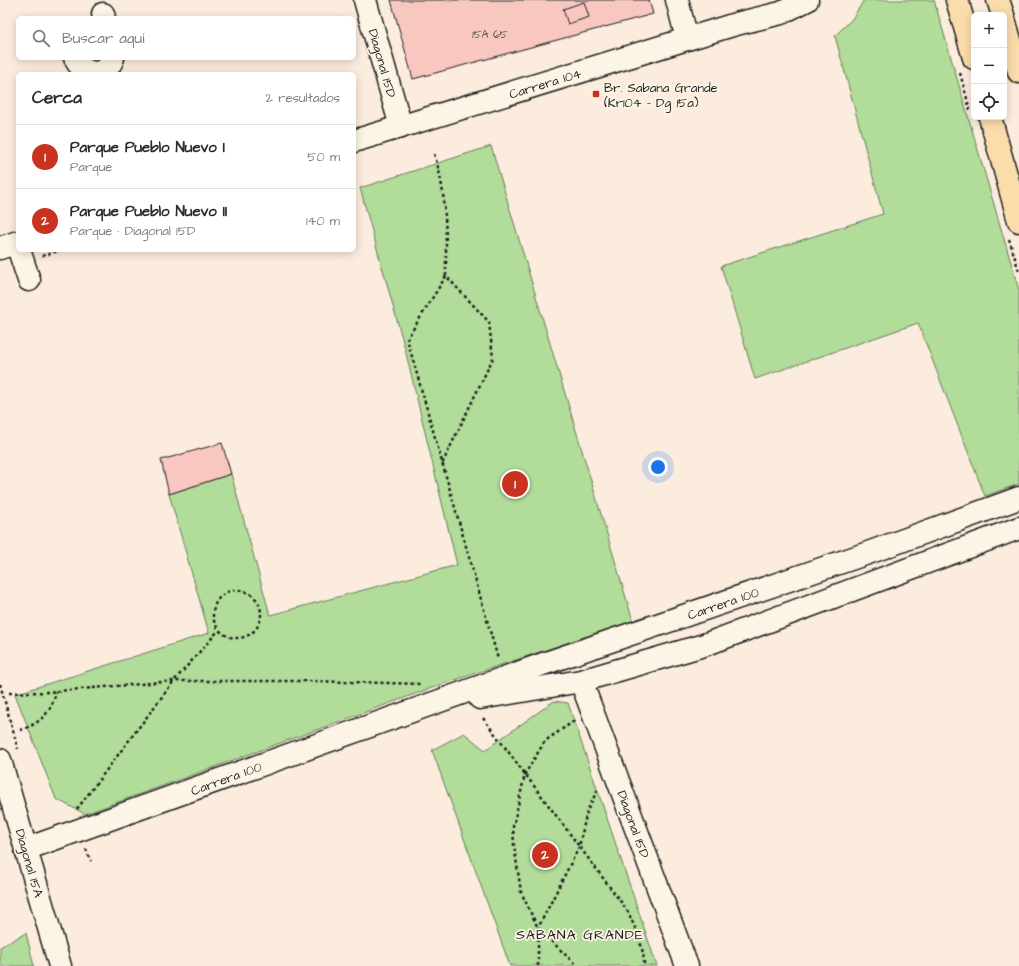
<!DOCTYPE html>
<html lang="es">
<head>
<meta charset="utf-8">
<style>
	body { margin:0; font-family:"Architects Daughter",sans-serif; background:#f7f7f7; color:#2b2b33 }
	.controls { position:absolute; right:12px; top:12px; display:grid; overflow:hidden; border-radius:6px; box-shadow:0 2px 10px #0003 }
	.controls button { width:36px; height:36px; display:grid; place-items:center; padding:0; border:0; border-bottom:1px solid #e1e1e2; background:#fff; color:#2b2b33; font:20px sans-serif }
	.you { position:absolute; left:658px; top:467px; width:14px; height:14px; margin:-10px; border:3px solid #fff; border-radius:50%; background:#1a73e8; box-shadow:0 0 0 6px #1a73e833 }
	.badge { display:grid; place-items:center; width:26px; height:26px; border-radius:50%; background:#c8321e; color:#fff; font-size:13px; font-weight:700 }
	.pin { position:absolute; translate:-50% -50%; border:2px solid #fff; box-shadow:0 1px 4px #0006 }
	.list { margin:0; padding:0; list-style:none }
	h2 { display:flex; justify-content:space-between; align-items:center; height:52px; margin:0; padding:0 16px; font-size:17px }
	h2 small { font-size:13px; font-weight:400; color:#7c7c81 }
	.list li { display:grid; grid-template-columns:26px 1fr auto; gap:12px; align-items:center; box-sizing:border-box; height:64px; padding:0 16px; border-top:1px solid #e1e1e2 }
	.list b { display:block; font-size:15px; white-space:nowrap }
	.list p { margin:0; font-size:13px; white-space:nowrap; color:#7c7c81 }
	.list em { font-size:13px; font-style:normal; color:#7c7c81 }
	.icon { flex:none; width:22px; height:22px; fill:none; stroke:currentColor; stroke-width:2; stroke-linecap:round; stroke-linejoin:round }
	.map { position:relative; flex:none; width:1019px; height:966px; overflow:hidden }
	.search { position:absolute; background:#fff; box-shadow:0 2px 10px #0003; left:16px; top:16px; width:340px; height:44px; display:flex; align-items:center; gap:10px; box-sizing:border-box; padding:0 14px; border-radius:6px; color:#7c7c81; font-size:15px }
	.panel { position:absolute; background:#fff; box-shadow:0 2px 10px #0003; left:16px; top:72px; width:340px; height:180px; border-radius:6px }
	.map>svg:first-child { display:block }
</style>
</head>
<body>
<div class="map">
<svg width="1019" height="966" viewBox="0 0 1019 966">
	<rect width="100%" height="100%" fill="#fbecde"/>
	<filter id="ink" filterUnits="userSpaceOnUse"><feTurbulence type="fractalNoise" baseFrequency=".025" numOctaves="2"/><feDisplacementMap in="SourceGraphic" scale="8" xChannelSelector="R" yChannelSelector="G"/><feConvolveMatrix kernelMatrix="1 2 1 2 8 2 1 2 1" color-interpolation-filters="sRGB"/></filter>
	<g filter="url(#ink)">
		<g fill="#b1dc99" stroke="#667c5a">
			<path d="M864,0H934L1019,290V484L985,496L918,323L755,379L721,266L883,214L835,36L852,19Z"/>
			<path d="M491,146L633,621L440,685L85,814L56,799L15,694L209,633L169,494L231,474L270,615L457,565L404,345L360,188Z"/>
			<path d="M554,701L568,703L657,966H510L432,750L464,733L485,750Z"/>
			<path d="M26,933L34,966H0V947Z"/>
		</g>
		<g fill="#f7c7c0" stroke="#1c1c1c">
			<path d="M391,0H649L653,14L413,79Z"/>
			<path d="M584,2L589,17L568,24L563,9Z"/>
			<path d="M222,443L231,474L169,494L161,460Z"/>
		</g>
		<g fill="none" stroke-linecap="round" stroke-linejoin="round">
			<defs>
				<g id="minor">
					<path d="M365,0L401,127"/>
					<path d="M677,0L687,39"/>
					<path d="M103,14L104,18"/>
					<path d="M75,58C83,76 106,79 113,58"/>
					<path d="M354,141L736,24L781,13L807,0"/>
					<path d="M0,248L18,242"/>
					<path d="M19,250L29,280"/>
					<path d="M581,681L687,966"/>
					<path d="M480,698L581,681L704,645L1019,528"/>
					<path d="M0,760L60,966"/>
					<path d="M26,849L543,664L868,553L1019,498"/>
				</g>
				<g id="major">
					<path d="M957,0L974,58"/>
					<path d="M998,0L1003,15"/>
					<path d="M1004,19L1019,72"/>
					<path d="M990,117L1019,221"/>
				</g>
			</defs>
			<use href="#minor" stroke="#1c1c1c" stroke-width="25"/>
			<use href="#major" stroke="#1c1c1c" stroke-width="25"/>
			<g stroke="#1c1c1c" stroke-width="2.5" stroke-dasharray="3 3" stroke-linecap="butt">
				<path d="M960,73L970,110"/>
				<path d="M434,154C447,190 446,238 446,276L489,322L493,358L442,464"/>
				<path d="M1009,239L1019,271"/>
				<path d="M42,256L61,250"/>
				<path d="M446,276L407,339L498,659"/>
				<circle cx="237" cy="614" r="24"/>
				<path d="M0,684L18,749"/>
				<path d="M9,693L47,692L174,681H312L422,684"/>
				<path d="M483,718L627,910C635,927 644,946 644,966"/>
				<path d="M574,721L545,741L525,774L513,827L514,845L521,892L538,928L577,966"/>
				<path d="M20,730C40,724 52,712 56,691"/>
				<path d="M77,809L174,681L218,631"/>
				<path d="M86,849L91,861"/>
				<path d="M538,966V928L579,847L587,811L598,789"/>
			</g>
			<use href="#minor" stroke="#fcf5e5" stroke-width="22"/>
			<use href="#major" stroke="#faddab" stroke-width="22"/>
		</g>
	</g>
	<rect fill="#c8321e" stroke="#fcf5e5" stroke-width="1.5" x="592" y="90" width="8" height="8" rx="2"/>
	<g text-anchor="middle" stroke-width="3.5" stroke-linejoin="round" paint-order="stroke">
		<g font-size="11" fill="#534745">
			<text x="490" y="38">15A 65</text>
		</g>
		<g font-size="13" fill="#1c1c1c" stroke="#fcf5e5">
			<text transform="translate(383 63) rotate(74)" y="5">Diagonal 15D</text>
			<text transform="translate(545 83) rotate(-17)" y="5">Carrera 104</text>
			<text transform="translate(723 603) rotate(-19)" y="5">Carrera 100</text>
			<text transform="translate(226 778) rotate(-20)" y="5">Carrera 100</text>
			<text transform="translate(634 824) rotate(70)" y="5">Diagonal 15D</text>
			<text transform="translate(30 863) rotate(74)" y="5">Diagonal 15A</text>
		</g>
		<g font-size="13" fill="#1c1c1c" stroke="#fcf5e5" text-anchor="start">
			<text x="604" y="92">Br. Sabana Grande<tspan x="604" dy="15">(Kr104 - Dg 15a)</tspan></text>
		</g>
		<g font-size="14" letter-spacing="1" fill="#1c1c1c" stroke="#fcf5e5">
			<text x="580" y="939">SABANA GRANDE</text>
		</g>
	</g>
</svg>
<div class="controls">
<button>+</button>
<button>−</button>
<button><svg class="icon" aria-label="locate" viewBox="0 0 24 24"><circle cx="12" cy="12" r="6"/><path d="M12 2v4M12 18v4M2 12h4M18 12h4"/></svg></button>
</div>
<div class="you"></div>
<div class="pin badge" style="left:515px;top:484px">1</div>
<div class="pin badge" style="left:545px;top:855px">2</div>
<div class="search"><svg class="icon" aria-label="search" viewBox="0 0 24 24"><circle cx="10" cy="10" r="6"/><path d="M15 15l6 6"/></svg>Buscar aquí</div>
<section class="panel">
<h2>Cerca<small>2 resultados</small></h2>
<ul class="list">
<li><span class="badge">1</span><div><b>Parque Pueblo Nuevo I</b><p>Parque</p></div><em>50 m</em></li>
<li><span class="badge">2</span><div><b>Parque Pueblo Nuevo II</b><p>Parque · Diagonal 15D</p></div><em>140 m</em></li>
</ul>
</section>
</div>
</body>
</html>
